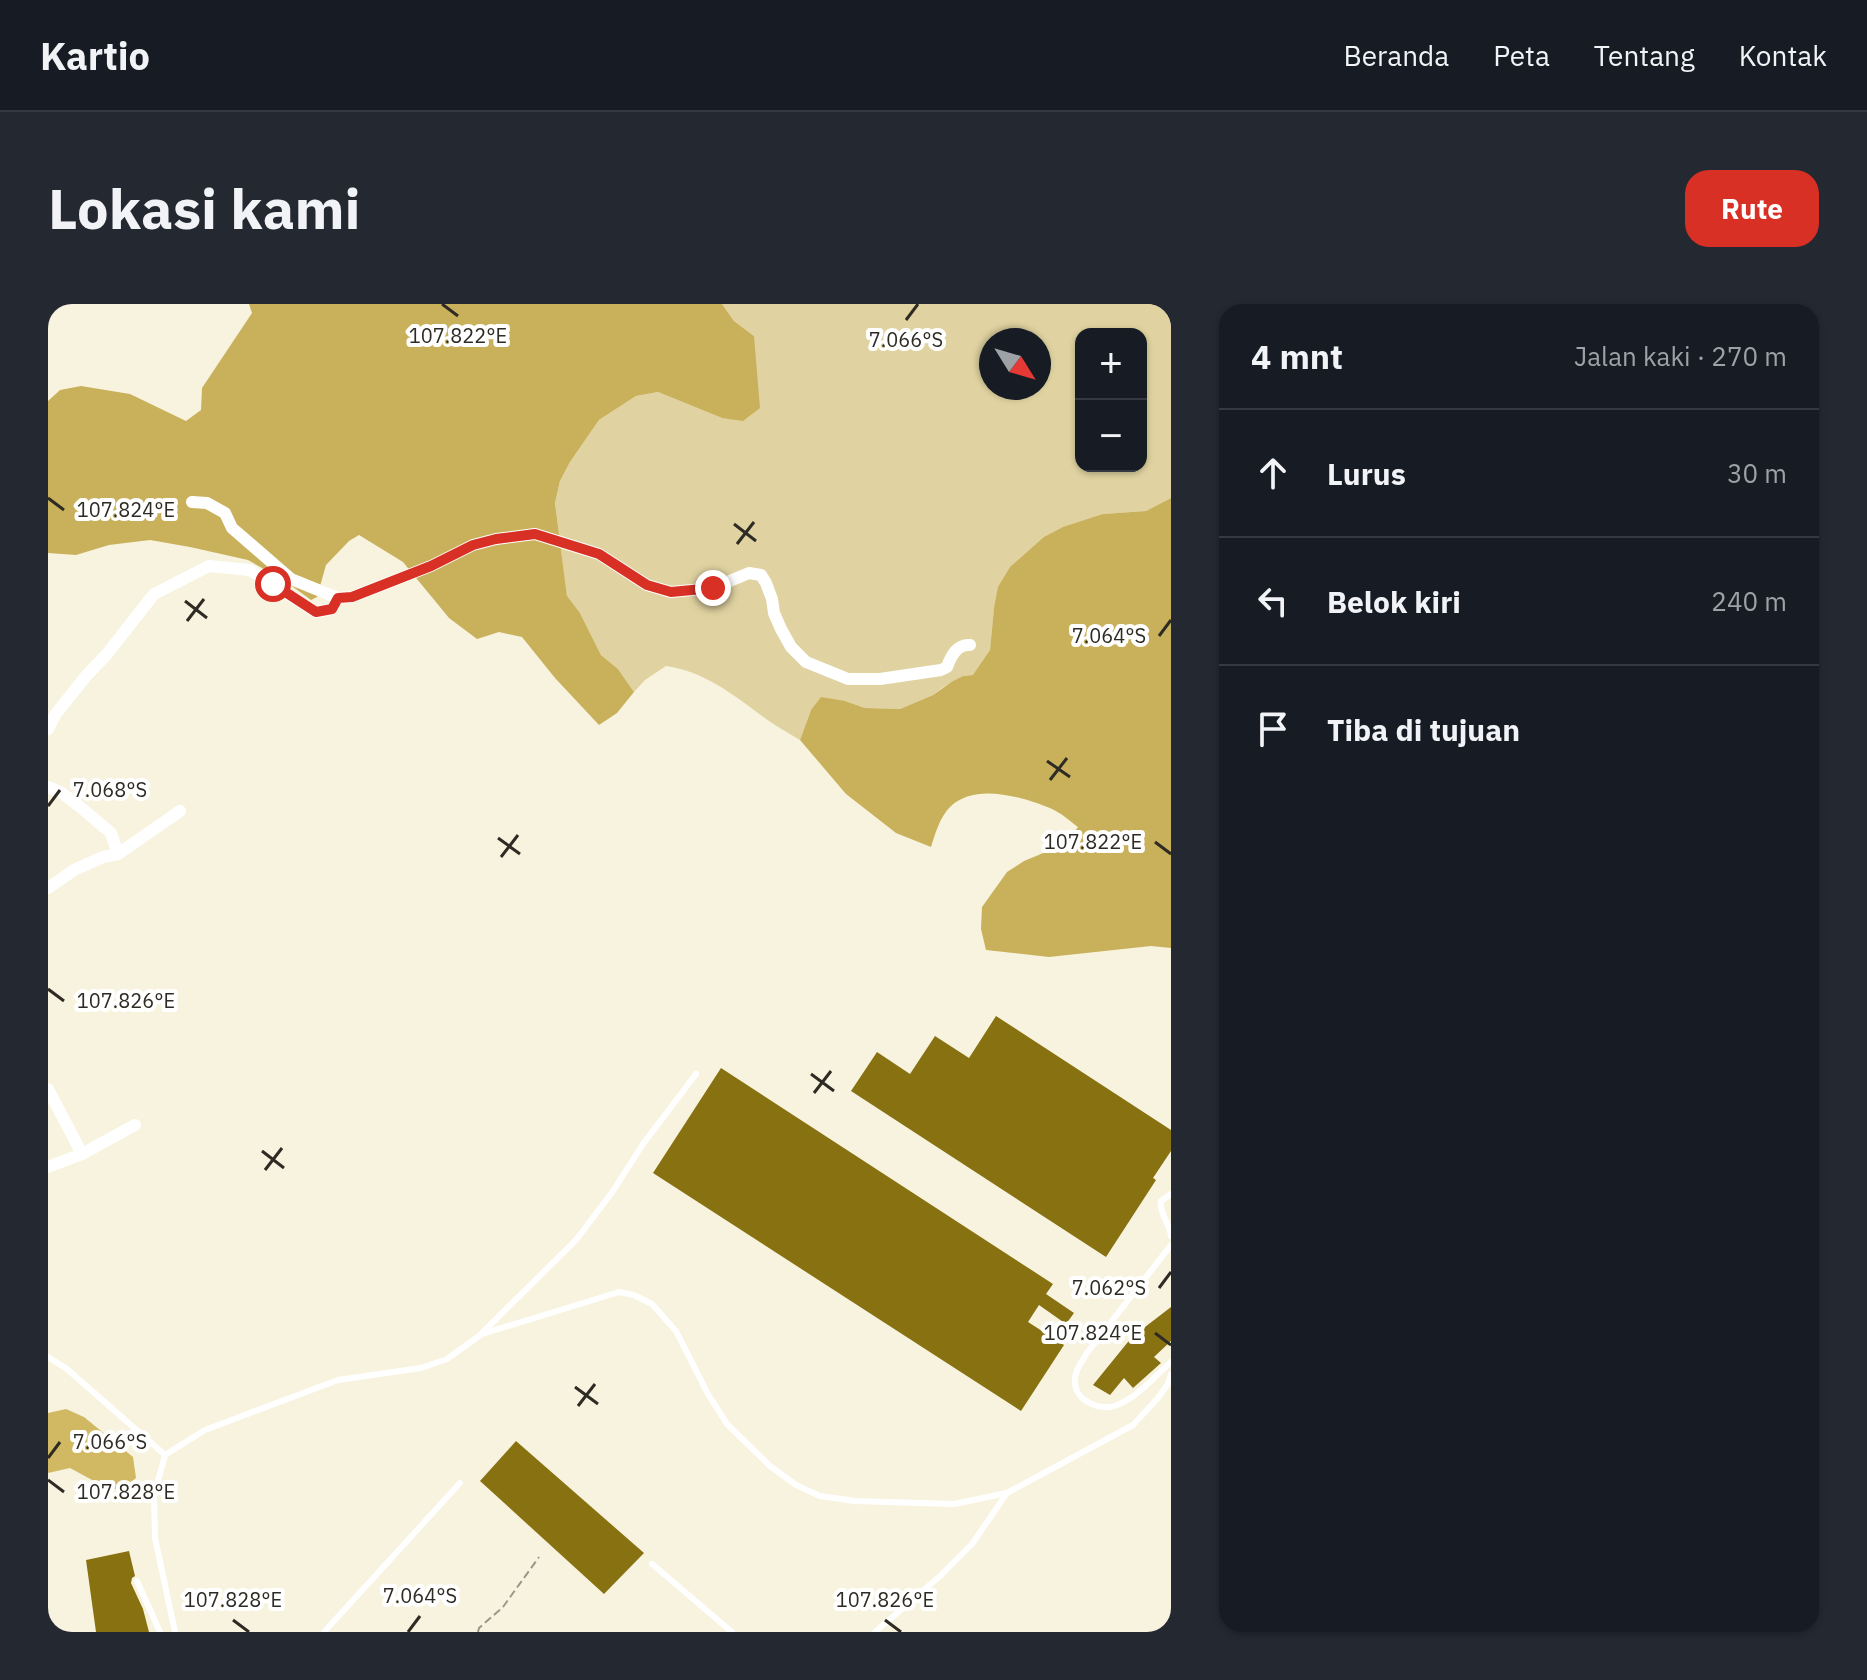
<!DOCTYPE html>
<html lang="id">
<head>
<meta charset="utf-8">
<style>
	body { margin:0; font-family:"IBM Plex Sans",sans-serif; background:#242831; color:#f1f3f6 }
	.controls { position:absolute; right:24px; top:24px; display:grid; overflow:hidden; border-radius:16px; box-shadow:0 2px 6px #0004 }
	.controls button { width:72px; height:72px; display:grid; place-items:center; padding:0; border:0; border-bottom:2px solid #363941; background:#171b24; color:#f1f3f6; font:40px sans-serif }
	.compass { position:absolute; left:931px; top:24px; width:72px; height:72px; border-radius:50%; background:#171b24; box-shadow:0 2px 6px #0004; rotate:127deg }
	.stop { position:absolute; width:24px; height:24px; margin:-18px; border:6px solid #d93025; border-radius:50%; background:#fff }
	.stop.end { background:#d93025; border-color:#fff; box-shadow:0 2px 8px #0008 }
	.list { margin:0; padding:0; list-style:none }
	h2 { display:flex; justify-content:space-between; align-items:center; height:104px; margin:0; padding:0 32px; font-size:34px }
	h2 small { font-size:26px; font-weight:400; color:#9ea1a6 }
	.list li { display:grid; grid-template-columns:52px 1fr auto; gap:24px; align-items:center; box-sizing:border-box; height:128px; padding:0 32px; border-top:2px solid #363941 }
	.list b { display:block; font-size:30px; white-space:nowrap }
	.list em { font-size:26px; font-style:normal; color:#9ea1a6 }
	.icon { flex:none; width:44px; height:44px; fill:none; stroke:currentColor; stroke-width:2; stroke-linecap:round; stroke-linejoin:round }
	.map { position:relative; flex:none; width:1123px; height:1328px; overflow:hidden; border-radius:24px }
	header { display:flex; align-items:center; gap:48px; box-sizing:border-box; height:112px; padding:0 40px; background:#171b24; border-bottom:2px solid #363941 }
	header strong { font-size:38px }
	nav { display:flex; gap:44px; margin-inline-start:auto; font-size:28px }
	.intro { display:flex; align-items:center; justify-content:space-between; box-sizing:border-box; height:192px; padding:0 48px }
	h1 { margin:0; font-size:56px }
	.button { padding:20px 36px; border-radius:24px; background:#d93025; color:#fff; font-size:28px; font-weight:700 }
	main { display:flex; gap:48px; padding:0 48px }
	aside { flex:1; background:#171b24; border-radius:24px; box-shadow:0 2px 6px #0004 }
	.map>svg:first-child { display:block }
</style>
</head>
<body>
<header>
<strong>Kartio</strong>
<nav><a>Beranda</a><a>Peta</a><a>Tentang</a><a>Kontak</a></nav>
</header>
<div class="intro"><h1>Lokasi kami</h1><a class="button">Rute</a></div>
<main>
<div class="map">
<svg width="1123" height="1328" viewBox="0 0 1123 1328">
	<rect width="100%" height="100%" fill="#f8f3df"/>
	<path fill="#e0d3a1" fill-rule="evenodd" d="M674,0H1123V194L1098,207L1055,210L946,305L942,346L926,371L915,372L894,384L885,391L852,405L817,404L797,397L763,406L752,436C739,428 726,421 714,412C683,389 657,368 618,362L597,376L586,388L570,365L553,351L532,309L519,293L507,199L512,177L522,158L551,116L588,92L610,88L674,114L706,32L686,17ZM1033,30H1093V162H1033ZM943,36H991V84H943Z"/>
	<g fill="#c9b15c">
		<path d="M201,0H674L686,17L706,32L712,104L695,117L674,114L610,88L588,92L551,116L522,158L512,177L507,199L519,292L532,309L553,351L570,365L586,388L569,409L551,421L507,374L474,333L451,328L429,335L401,314L355,258L311,231L301,237L278,261L269,293L263,296L237,277L200,256L142,243L102,236L61,241L28,251L0,249V97L12,86L33,82L82,90L138,117L153,106L154,84L204,9Z"/>
		<path d="M1123,194V644L1103,642L1001,653L938,646L933,625L934,603L959,568L976,557L1017,540L1030,523C1022,517 1013,509 1004,505C975,493 927,478 902,503C892,513 887,530 883,543L848,529L798,490L752,436L763,406L773,393L797,397L817,404L852,405L885,391L905,377L915,372L925,371L942,346L946,304L950,283L962,263L996,233L1015,223L1055,210L1098,207Z"/>
	</g>
	<path fill="#d1b964" d="M18,1105L36,1113L85,1153L88,1174L74,1186L57,1183L22,1164L0,1169V1109Z"/>
	<g fill="#887111">
		<path d="M948,712L1123,826V847L1105,874L1108,876L1058,953L803,787L829,748L862,770L887,732L921,754Z"/>
		<path d="M673,764L1005,980L998,990L1026,1009L1018,1020L991,1001L980,1018L1016,1041L973,1107L605,869Z"/>
		<path d="M1123,1003V1037L1106,1053L1113,1059L1085,1084L1076,1074L1062,1091L1045,1081L1084,1033Z"/>
		<path d="M468,1137L596,1249L556,1290L432,1177Z"/>
		<path d="M81,1247L87,1272L84,1274L83,1279L95,1305L101,1328H48L38,1256Z"/>
	</g>
	<g fill="none" stroke-linecap="round" stroke-linejoin="round">
		<path stroke="#9a9788" stroke-width="2" stroke-dasharray="8 4" stroke-linecap="butt" d="M430,1328L431,1324L455,1303L491,1253"/>
		<g stroke="#fff" stroke-width="6">
			<path d="M1123,890L1113,897C1111,910 1122,919 1123,932"/>
			<path d="M1123,941L1039,1049C1034,1058 1026,1067 1027,1078C1027,1097 1053,1108 1069,1101C1090,1093 1107,1072 1123,1058"/>
			<path d="M434,1030L571,988L586,991L604,1000L628,1027L660,1090L679,1120L722,1162L748,1181L772,1192L807,1197L906,1200L959,1189L1085,1121L1109,1095L1120,1080L1123,1070"/>
			<path d="M0,1053L19,1065L117,1151"/>
			<path d="M604,1260L684,1328"/>
			<path d="M89,1277L112,1328"/>
			<path d="M127,1328L107,1234L106,1192L117,1151L157,1126L290,1076L373,1064L399,1055L431,1032L528,936L565,887L595,840L648,770"/>
			<path d="M276,1328L412,1179"/>
			<path d="M827,1328L891,1273L924,1240L959,1189"/>
		</g>
		<g stroke="#fff" stroke-width="12">
			<path d="M144,198L159,199L177,209L184,224L243,275L290,294L304,293L383,262L425,241L448,235L487,230L551,250L599,281L623,288L665,284L701,269L713,271L718,279L724,295L726,309L733,325L743,343L758,358L800,375H832L893,366L899,363C903,352 909,340 922,341"/>
			<path d="M0,425L7,411L38,372L59,350L106,290L161,262L202,266L268,308L284,305L290,294"/>
			<path d="M0,483L14,489L31,502L63,529L70,550"/>
			<path d="M0,584L26,566L55,553L70,550L132,507"/>
			<path d="M0,785L34,850"/>
			<path d="M0,863L34,850L87,821"/>
		</g>
	</g>
	<g fill="none" stroke-linecap="round" stroke-linejoin="round">
		<path stroke="#d93025" stroke-width="10" d="M225,280L268,308L284,305L290,294L304,293L383,262L425,241L448,235L487,230L551,250L599,281L623,288L665,284"/>
	</g>
	<path fill="none" stroke="#2d2b23" stroke-width="3" d="M394,0L410,12M858,16L870,0M0,194L16,206M686,220L708,237M689,240L706,218M137,297L159,314M139,317L156,295M1111,332L1123,316M999,457L1022,473M1002,476L1019,454M0,502L12,486M450,534L472,550M1107,538L1123,550M453,553L470,531M0,685L16,697M763,770L786,787M766,789L783,767M214,847L236,864M217,866L234,844M1111,984L1123,968M1107,1029L1123,1041M527,1083L550,1100M530,1102L547,1080M0,1154L12,1138M0,1176L16,1188M185,1316L201,1328M837,1316L853,1328M360,1328L372,1312"/>
	<g font-size="20" text-anchor="middle" fill="#2d2b23" stroke="#fff" stroke-width="8" stroke-linejoin="round" paint-order="stroke">
		<text x="410" y="39">107.822°E</text>
		<text x="858" y="43">7.066°S</text>
		<text x="78" y="213">107.824°E</text>
		<text x="1061" y="339">7.064°S</text>
		<text x="62" y="493">7.068°S</text>
		<text x="1045" y="545">107.822°E</text>
		<text x="78" y="704">107.826°E</text>
		<text x="1061" y="991">7.062°S</text>
		<text x="1045" y="1036">107.824°E</text>
		<text x="62" y="1145">7.066°S</text>
		<text x="78" y="1195">107.828°E</text>
		<text x="372" y="1299">7.064°S</text>
		<text x="185" y="1303">107.828°E</text>
		<text x="837" y="1303">107.826°E</text>
	</g>
</svg>
<div class="controls">
<button>+</button>
<button>−</button>
</div>
<svg class="compass" viewBox="-18 -18 36 36"><path d="M0-13l5 13h-10z" fill="#e53935"/><path d="M0 13l5-13h-10z" fill="#9ea1a6"/></svg>
<div class="stop" style="left:225px;top:280px"></div>
<div class="stop end" style="left:665px;top:284px"></div>
</div>
<aside>
<h2>4 mnt<small>Jalan kaki · 270 m</small></h2>
<ul class="list">
<li><svg class="icon" aria-label="ahead" viewBox="0 0 24 24"><path d="M12 20V5M6 11l6-6 6 6"/></svg><div><b>Lurus</b></div><em>30 m</em></li>
<li><svg class="icon" aria-label="left" viewBox="0 0 24 24"><path d="M17 20v-9H6M10 6l-5 5 5 5"/></svg><div><b>Belok kiri</b></div><em>240 m</em></li>
<li><svg class="icon" aria-label="arrive" viewBox="0 0 24 24"><path d="M6 21V4h12l-3 4 3 4H6"/></svg><div><b>Tiba di tujuan</b></div></li>
</ul>
</aside>
</main>
</body>
</html>
